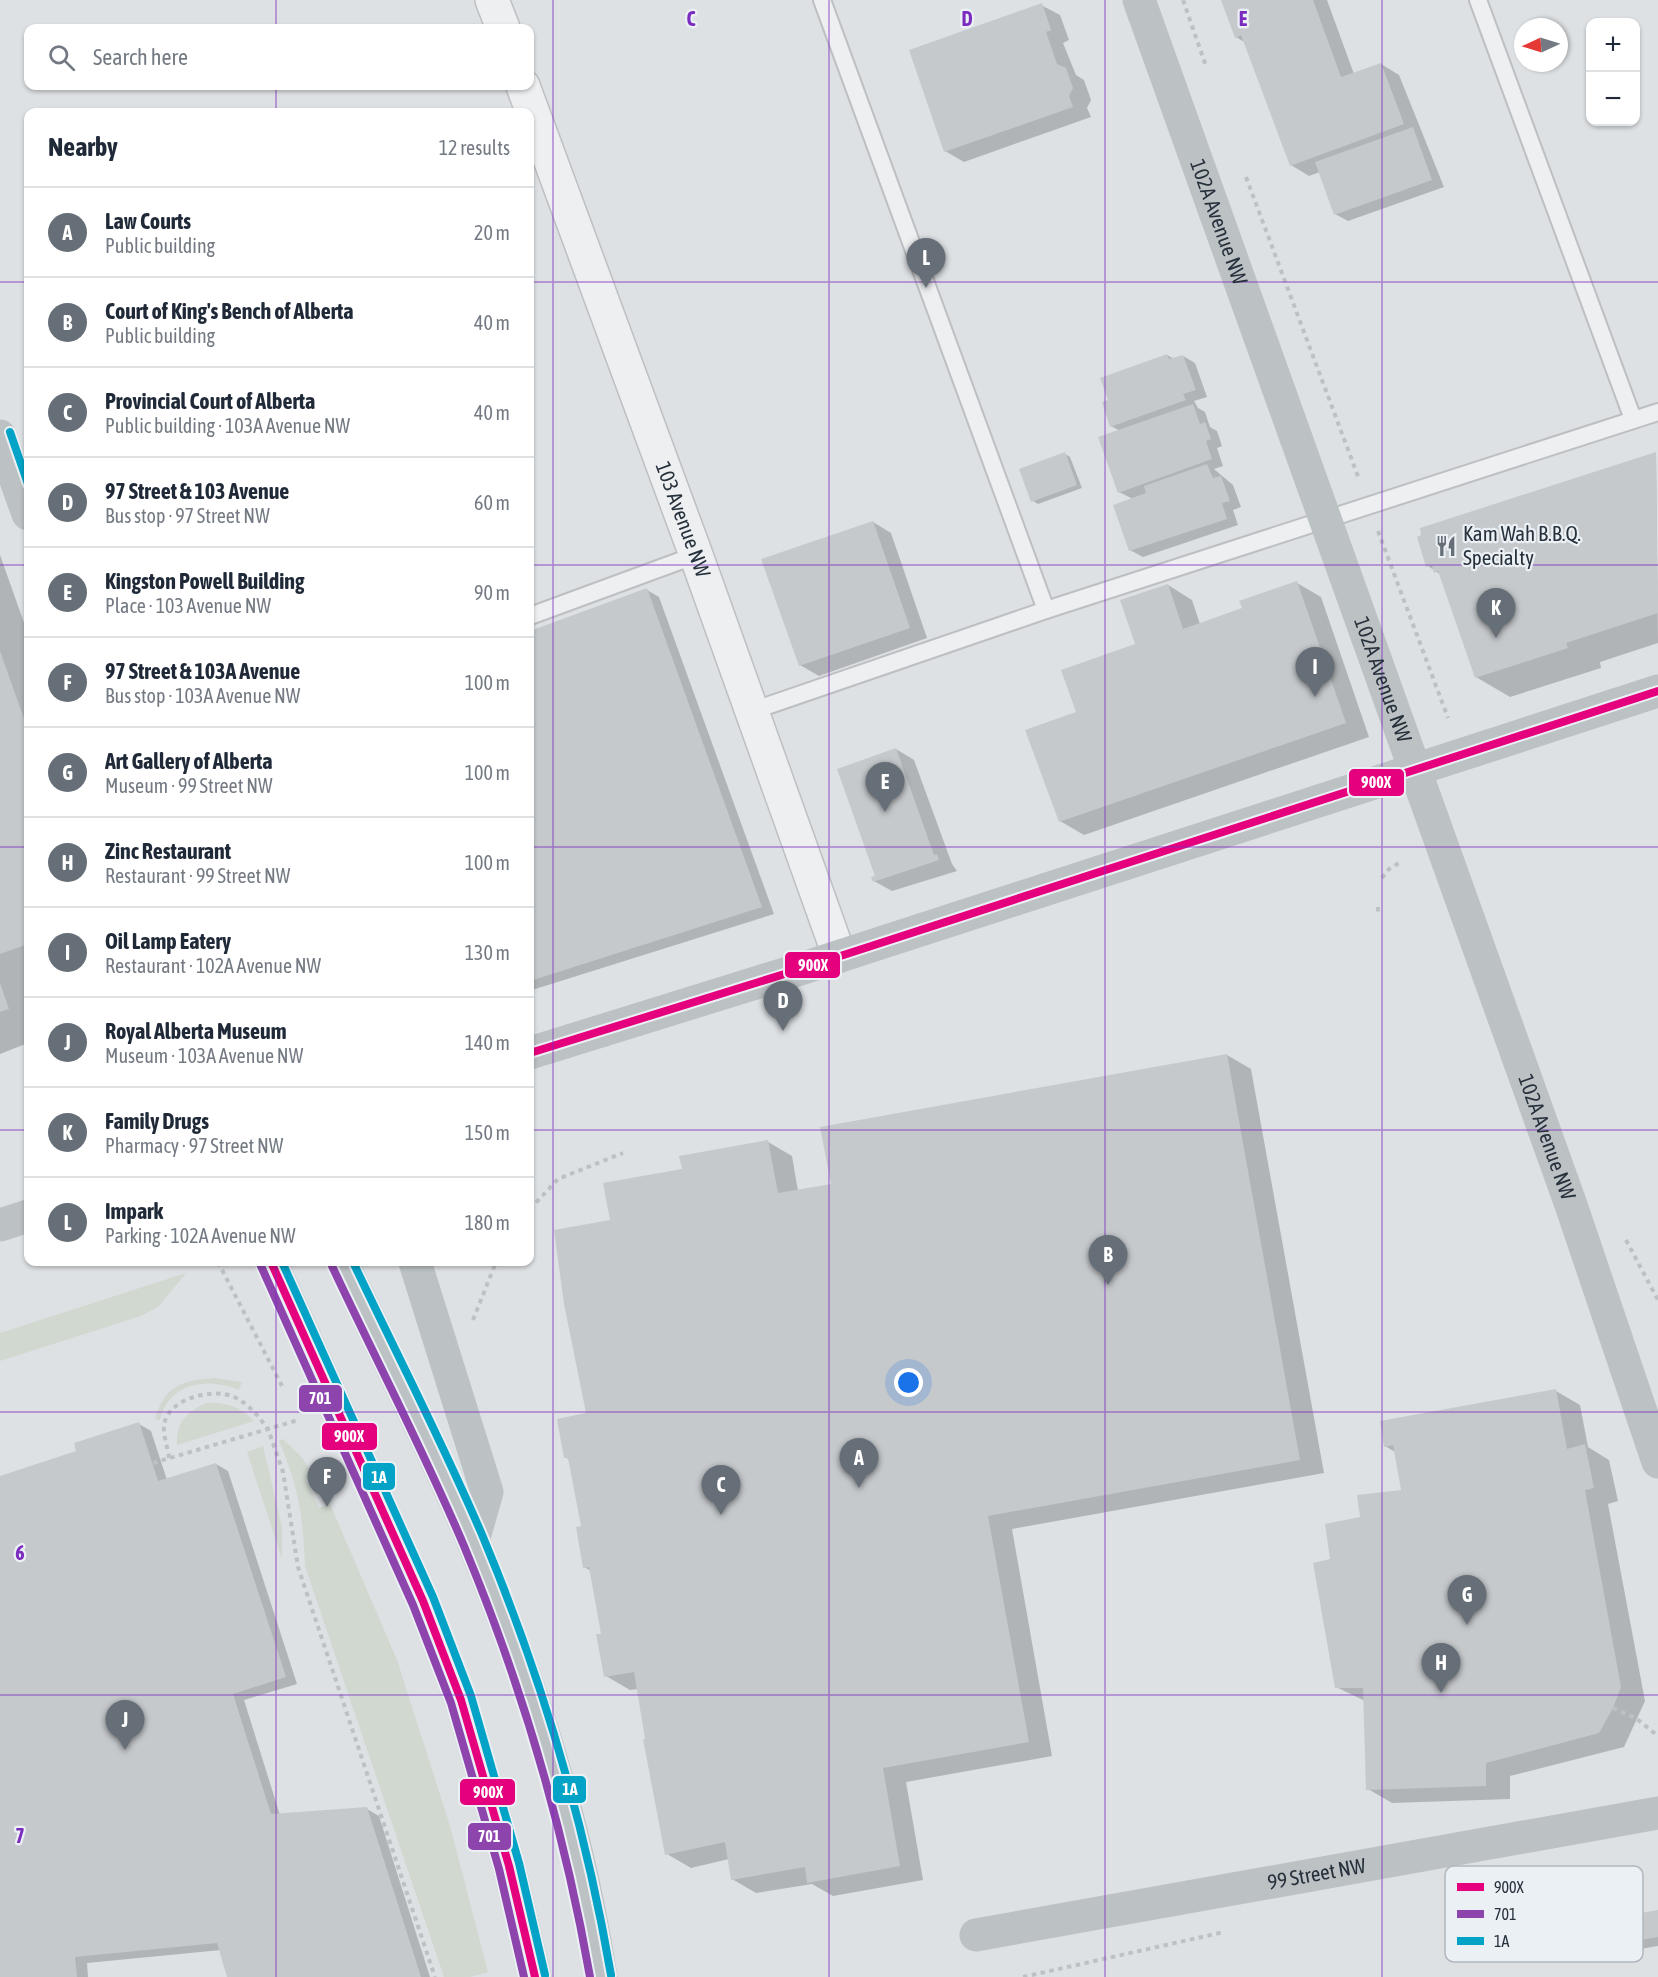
<!DOCTYPE html>
<html lang="en">
<head>
<meta charset="utf-8">
<style>
	body { margin:0; font-family:"Asap Condensed",sans-serif; background:#f2f2f3; color:#1f2937 }
	.controls { position:absolute; right:18px; top:18px; display:grid; overflow:hidden; border-radius:12px; box-shadow:0 2px 4px #0004 }
	.controls button { width:54px; height:54px; display:grid; place-items:center; padding:0; border:0; border-bottom:2px solid #e0e1e3; background:#fff; color:#1f2937; font:30px sans-serif }
	.compass { position:absolute; left:1514px; top:18px; width:54px; height:54px; border-radius:50%; background:#fff; box-shadow:0 2px 4px #0004; rotate:266deg }
	.you { position:absolute; left:909px; top:1383px; width:21px; height:21px; margin:-15px; border:4px solid #fff; border-radius:50%; background:#1a73e8; box-shadow:0 0 0 9px #1a73e833 }
	.badge { display:grid; place-items:center; width:39px; height:39px; border-radius:50%; background:#666f77; color:#fff; font-size:20px; font-weight:700 }
	.pin { position:absolute; translate:-50% -50px; filter:drop-shadow(0 2px 3px #0008) }
	.pin::after { content:''; position:absolute; top:32px; width:21px; height:18px; background:inherit; clip-path:polygon(0 0,100% 0,50% 100%) }
	.list { margin:0; padding:0; list-style:none }
	h2 { display:flex; justify-content:space-between; align-items:center; height:78px; margin:0; padding:0 24px; font-size:26px }
	h2 small { font-size:20px; font-weight:400; color:#747a83 }
	.list li { display:grid; grid-template-columns:39px 1fr auto; gap:18px; align-items:center; box-sizing:border-box; height:90px; padding:0 24px; border-top:2px solid #e0e1e3 }
	.list b { display:block; font-size:22px; white-space:nowrap }
	.list p { margin:0; font-size:20px; white-space:nowrap; color:#747a83 }
	.list em { font-size:20px; font-style:normal; color:#747a83 }
	.icon { flex:none; width:33px; height:33px; fill:none; stroke:currentColor; stroke-width:2; stroke-linecap:round; stroke-linejoin:round }
	.map { position:relative; flex:none; width:1658px; height:1977px; overflow:hidden }
	.search { position:absolute; background:#fff; box-shadow:0 2px 4px #0004; left:24px; top:24px; width:510px; height:66px; display:flex; align-items:center; gap:15px; box-sizing:border-box; padding:0 21px; border-radius:12px; color:#747a83; font-size:22px }
	.panel { position:absolute; background:#fff; box-shadow:0 2px 4px #0004; left:24px; top:108px; width:510px; height:1158px; border-radius:12px }
	.map>svg:first-child { display:block }
</style>
</head>
<body>
<div class="map">
<svg width="1658" height="1977" viewBox="0 0 1658 1977">
	<rect width="100%" height="100%" fill="#dee1e4"/>
	<g fill="#d0d8cf">
		<path d="M186,1273L158,1307L141,1316L0,1361V1333Z"/>
		<path d="M215,1378L242,1382L239,1390C208,1377 169,1382 160,1420L155,1419C165,1385 183,1380 215,1378Z"/>
		<path d="M206,1403C225,1402 240,1406 254,1421L177,1445C176,1423 186,1412 206,1403Z"/>
		<path d="M282,1439C295,1449 306,1460 313,1476L306,1480L319,1508L330,1504L397,1660L450,1826L488,1972L470,1977H444L305,1566C303,1515 299,1488 279,1441Z"/>
		<path d="M263,1446L282,1527V1559L247,1452Z"/>
	</g>
	<g fill="#0003">
		<path d="M1222,0H1327L1354,74L1381,64L1399,75L1444,187L1348,221L1335,214L1320,172L1309,176L1291,165L1246,43L1236,37Z"/>
		<path d="M1041,5L1060,15L1069,40L1063,43L1076,75L1084,80L1091,100L1087,108L1091,117L964,162L945,151Z"/>
		<path d="M1167,355L1174,359L1183,356L1195,363L1207,397L1194,401L1198,408L1205,412L1210,427L1217,431L1222,446L1217,448L1223,466L1214,469L1233,485L1241,507L1233,510L1238,525L1143,557L1130,550L1133,499L1119,492L1120,431L1111,426L1110,401Z"/>
		<path d="M1656,453L1658,643L1600,662L1601,668L1510,697L1476,677L1441,575L1428,566Z"/>
		<path d="M1065,454L1070,457L1082,488L1038,504L1033,501Z"/>
		<path d="M873,522L891,533L927,638L819,676L800,665Z"/>
		<path d="M0,555L28,634V1043L0,1054Z"/>
		<path d="M1297,583L1321,597L1369,737L1084,835L1060,821L1077,713L1137,645L1168,585L1192,600L1200,624L1244,609Z"/>
		<path d="M647,590L659,597L774,914L532,990L533,993L530,994V632Z"/>
		<path d="M896,749L914,760L952,864L957,871L892,891L874,881L877,877Z"/>
		<path d="M1227,1055L1251,1069L1324,1473L1012,1529L1052,1756L906,1782L923,1880L833,1896L812,1884L756,1893L732,1879L729,1859L691,1868L667,1854L638,1689L630,1690L606,1676L603,1635L591,1571L584,1567L582,1527L569,1460L566,1457L588,1414L612,1221L683,1170L768,1142L792,1156L798,1191L833,1185Z"/>
		<path d="M1556,1391L1580,1405L1588,1447L1609,1460L1618,1501L1608,1504L1645,1701L1624,1747L1510,1776V1799L1392,1803L1368,1789L1365,1701L1336,1687L1332,1560L1362,1518L1402,1491L1395,1452L1385,1446Z"/>
		<path d="M139,1424L151,1431L167,1480L216,1464L228,1471L297,1684L244,1700L280,1815L367,1809L379,1816L430,1977H229L221,1950L87,1963L88,1977H0V1477L78,1452Z"/>
		<path d="M1658,1912V1946L1598,1956L1585,1949Z"/>
	</g>
	<g fill="#c6c9cc">
		<path d="M1221,0H1313L1341,77L1381,63L1404,124L1290,166L1241,35L1235,38Z"/>
		<path d="M1042,3L1051,30L1046,32L1057,64L1066,68L1073,88L1069,96L1073,107L944,152L909,50Z"/>
		<path d="M1413,127L1432,180L1334,215L1315,162Z"/>
		<path d="M1167,354L1169,359L1183,355L1196,390L1183,394L1186,400L1110,427L1102,402L1108,400L1100,378Z"/>
		<path d="M1193,404L1200,424L1205,422L1211,439L1206,441L1212,459L1118,493L1098,437Z"/>
		<path d="M1065,452L1077,485L1031,502L1019,469Z"/>
		<path d="M1656,452L1658,613L1566,643L1568,648L1475,678L1438,571L1434,573L1432,565L1426,567L1417,537L1421,535L1420,528Z"/>
		<path d="M1207,464L1213,478L1221,476L1230,501L1222,503L1227,519L1129,551L1113,505L1146,493L1144,486Z"/>
		<path d="M873,521L910,628L799,666L761,559Z"/>
		<path d="M1297,581L1346,723L1059,822L1025,730L1076,712L1061,670L1135,644L1120,600L1168,584L1183,629L1242,608L1239,601Z"/>
		<path d="M647,588L762,907L530,981V631Z"/>
		<path d="M0,651L28,730V944L0,954Z"/>
		<path d="M896,748L934,855L937,854L939,860L873,882L871,877L875,876L837,769Z"/>
		<path d="M0,983L9,1009L0,1012Z"/>
		<path d="M1227,1054L1300,1460L988,1516L1029,1742L883,1768L900,1866L807,1883L805,1867L731,1880L725,1842L665,1855L643,1739H645L634,1672L604,1677L596,1634H601L589,1567L583,1568L576,1527L581,1526L568,1458H564L557,1419L586,1413L564,1304L554,1230L610,1220L603,1183L682,1169L679,1156L768,1140L778,1193L831,1184L820,1127Z"/>
		<path d="M1556,1389L1567,1449L1585,1444L1594,1488L1585,1490L1621,1687L1613,1708L1599,1733L1486,1763V1786L1366,1790L1363,1688H1335L1313,1563L1330,1559L1325,1524L1360,1517L1357,1495L1401,1490L1393,1445L1384,1447L1380,1421Z"/>
		<path d="M139,1422L158,1481L216,1463L286,1677L233,1694L271,1814L367,1807L421,1977H227L217,1943L75,1957L77,1977H0V1476L76,1451L74,1443Z"/>
		<path d="M1658,1910V1937L1584,1950L1579,1924Z"/>
	</g>
	<g fill="none" stroke-linecap="round" stroke-linejoin="round">
		<defs>
			<g id="lane">
				<path d="M822,0L1046,610"/>
				<path d="M1478,0L1633,419"/>
				<path d="M530,616L696,555"/>
				<path d="M752,711L1046,610L1658,412"/>
			</g>
			<g id="street">
				<path d="M492,0L503,28"/>
				<path id="s1" d="M523,86L696,555L839,955"/>
			</g>
		</defs>
		<use href="#lane" stroke="#bdbfc2" stroke-width="20"/>
		<use href="#street" stroke="#bdbfc2" stroke-width="36"/>
		<g stroke="#bdc1c4" stroke-width="4" stroke-dasharray="4.5 4.5" stroke-linecap="butt">
			<path d="M1183,0L1206,66"/>
			<path d="M1246,177L1359,479"/>
			<path d="M1378,531L1448,718"/>
			<path d="M1382,878L1389,869L1399,863"/>
			<path d="M1378,907V916"/>
			<path d="M530,1209L558,1179L623,1153"/>
			<path d="M1626,1240L1658,1300"/>
			<path d="M218,1262L282,1386"/>
			<path d="M473,1320L496,1262"/>
			<path d="M169,1458C168,1448 163,1436 164,1426C166,1399 213,1387 234,1397C249,1404 258,1416 268,1429L298,1420"/>
			<path d="M153,1463L268,1429L283,1472L298,1567L435,1977"/>
			<path d="M1613,1708L1637,1719L1658,1736"/>
			<path d="M1023,1977L1224,1932"/>
		</g>
		<use href="#lane" stroke="#edeff1" stroke-width="16"/>
		<use href="#street" stroke="#edeff1" stroke-width="33"/>
		<g stroke="#bcc1c4" stroke-width="33">
			<path id="s2" d="M1139,0L1571,1205L1658,1462"/>
			<path d="M0,436L28,514"/>
			<path d="M530,1053L791,972L1658,691"/>
			<path d="M0,1225L28,1216"/>
			<path d="M271,1262L423,1601L461,1700L509,1866L535,1977"/>
			<path d="M342,1262C385,1355 433,1447 473,1541C531,1680 578,1829 601,1977"/>
			<path d="M415,1262L487,1492L473,1541"/>
			<path id="s3" d="M976,1935L1658,1813"/>
		</g>
		<defs>
			<g id="bus-1">
				<path d="M530,1053L791,972L1658,691"/>
				<path d="M271,1262L423,1601L461,1700L509,1866L535,1977"/>
			</g>
			<g id="bus-2">
				<path d="M261,1266L413,1605L451,1703L499,1869L524,1977"/>
				<path d="M332,1266C376,1360 424,1451 464,1546C522,1685 564,1829 590,1977"/>
			</g>
			<g id="bus-3">
				<path d="M10,432L28,484"/>
				<path d="M282,1262L433,1597L471,1696L519,1863L545,1975"/>
				<path d="M353,1262C396,1353 443,1443 483,1537C542,1678 585,1824 611,1975"/>
			</g>
		</defs>
		<use href="#bus-1" stroke="#ebf0f4" stroke-width="12"/>
		<use href="#bus-2" stroke="#ebf0f4" stroke-width="12"/>
		<use href="#bus-3" stroke="#ebf0f4" stroke-width="12"/>
		<use href="#bus-1" stroke="#e5007d" stroke-width="8"/>
		<use href="#bus-2" stroke="#8e44ad" stroke-width="8"/>
		<use href="#bus-3" stroke="#02a3c7" stroke-width="8"/>
	</g>
	<path fill="none" stroke="#7b2cbf" stroke-width="1.5" stroke-opacity="0.55" d="M276,0V28M553,0V1977M829,0V1977M1105,0V1977M1382,0V1977M276,86V112M0,282H28M530,282H1658M0,565H28M530,565H1658M0,847H28M530,847H1658M0,1130H28M530,1130H1658M276,1262V1977M0,1412H1658M0,1695H1658"/>
	<defs>
		<symbol id="restaurant-bare" viewBox="-9 -9 18 18"><path d="M-5-6h1v4h1v-4h1v4h1v-4h1v5L-1.5 .5V6h-2V.5L-5-1ZM5-6V6H3V1.5H1.5Q1.5-4 5-6Z" fill="#666f77" stroke="#ebf0f4" stroke-width="2.5" paint-order="stroke"/></symbol>
	</defs>
	<g fill-rule="evenodd">
		<use href="#restaurant-bare" x="1431" y="531" width="30" height="30"/>
	</g>
	<g text-anchor="middle" stroke-width="4.5" stroke-linejoin="round" paint-order="stroke">
		<g font-size="21" fill="#26313c" stroke="#ebf0f4">
			<text dy="7" stroke="none"><textPath href="#s2" startOffset="236">102A Avenue NW</textPath></text>
			<text dy="7" stroke="none"><textPath href="#s1" startOffset="462">103 Avenue NW</textPath></text>
			<text dy="7" stroke="none"><textPath href="#s2" startOffset="722">102A Avenue NW</textPath></text>
			<text dy="7" stroke="none"><textPath href="#s2" startOffset="1208">102A Avenue NW</textPath></text>
			<text dy="7" stroke="none"><textPath href="#s3" startOffset="346">99 Street NW</textPath></text>
		</g>
		<g font-size="21" fill="#26313c" stroke="#ebf0f4" text-anchor="start">
			<text x="1463" y="541">Kam Wah B.B.Q.<tspan x="1463" dy="24">Specialty</tspan></text>
		</g>
	</g>
	<rect x="1445" y="1866" width="198" height="96" rx="9" fill="#ebf0f4" stroke="#b0b7bd" stroke-width="1.5"/>
	<rect x="1457" y="1883" width="27" height="8" fill="#e5007d"/>
	<rect x="1457" y="1910" width="27" height="8" fill="#8e44ad"/>
	<rect x="1457" y="1937" width="27" height="8" fill="#02a3c7"/>
	<g font-size="16" fill="#26313c">
		<text x="1494" y="1893">900X</text>
		<text x="1494" y="1920">701</text>
		<text x="1494" y="1947">1A</text>
	</g>
	<g font-size="20" text-anchor="middle" font-weight="bold" fill="#7b2cbf" stroke="#ebf0f4" stroke-width="4.5" stroke-linejoin="round" paint-order="stroke">
		<text x="691" y="26">C</text>
		<text x="967" y="26">D</text>
		<text x="1243" y="26">E</text>
		<text x="20" y="1560">6</text>
		<text x="20" y="1843">7</text>
	</g>
	<g stroke="#ebf0f4" stroke-width="2">
		<rect x="1348" y="768" width="57" height="29" rx="6" fill="#e5007d"/>
		<rect x="784" y="951" width="57" height="28" rx="6" fill="#e5007d"/>
		<rect x="298" y="1384" width="45" height="29" rx="6" fill="#8e44ad"/>
		<rect x="321" y="1422" width="57" height="29" rx="6" fill="#e5007d"/>
		<rect x="362" y="1462" width="34" height="29" rx="6" fill="#02a3c7"/>
		<rect x="552" y="1775" width="35" height="29" rx="6" fill="#02a3c7"/>
		<rect x="459" y="1778" width="57" height="28" rx="6" fill="#e5007d"/>
		<rect x="467" y="1822" width="45" height="29" rx="6" fill="#8e44ad"/>
	</g>
	<g font-size="16" text-anchor="middle" font-weight="bold" fill="#fff">
		<text x="1376" y="788">900X</text>
		<text x="813" y="971">900X</text>
		<text x="320" y="1404">701</text>
		<text x="349" y="1442">900X</text>
		<text x="379" y="1483">1A</text>
		<text x="570" y="1795">1A</text>
		<text x="488" y="1798">900X</text>
		<text x="489" y="1842">701</text>
	</g>
</svg>
<div class="controls">
<button>+</button>
<button>−</button>
</div>
<svg class="compass" viewBox="-18 -18 36 36"><path d="M0-13l5 13h-10z" fill="#e53935"/><path d="M0 13l5-13h-10z" fill="#747a83"/></svg>
<div class="you"></div>
<div class="pin badge" style="left:859px;top:1488px">A</div>
<div class="pin badge" style="left:1108px;top:1285px">B</div>
<div class="pin badge" style="left:721px;top:1515px">C</div>
<div class="pin badge" style="left:783px;top:1031px">D</div>
<div class="pin badge" style="left:885px;top:812px">E</div>
<div class="pin badge" style="left:327px;top:1507px">F</div>
<div class="pin badge" style="left:1467px;top:1625px">G</div>
<div class="pin badge" style="left:1441px;top:1693px">H</div>
<div class="pin badge" style="left:1315px;top:697px">I</div>
<div class="pin badge" style="left:125px;top:1750px">J</div>
<div class="pin badge" style="left:1496px;top:638px">K</div>
<div class="pin badge" style="left:926px;top:288px">L</div>
<div class="search"><svg class="icon" aria-label="search" viewBox="0 0 24 24"><circle cx="10" cy="10" r="6"/><path d="M15 15l6 6"/></svg>Search here</div>
<section class="panel">
<h2>Nearby<small>12 results</small></h2>
<ul class="list">
<li><span class="badge">A</span><div><b>Law Courts</b><p>Public building</p></div><em>20 m</em></li>
<li><span class="badge">B</span><div><b>Court of King's Bench of Alberta</b><p>Public building</p></div><em>40 m</em></li>
<li><span class="badge">C</span><div><b>Provincial Court of Alberta</b><p>Public building · 103A Avenue NW</p></div><em>40 m</em></li>
<li><span class="badge">D</span><div><b>97 Street &amp; 103 Avenue</b><p>Bus stop · 97 Street NW</p></div><em>60 m</em></li>
<li><span class="badge">E</span><div><b>Kingston Powell Building</b><p>Place · 103 Avenue NW</p></div><em>90 m</em></li>
<li><span class="badge">F</span><div><b>97 Street &amp; 103A Avenue</b><p>Bus stop · 103A Avenue NW</p></div><em>100 m</em></li>
<li><span class="badge">G</span><div><b>Art Gallery of Alberta</b><p>Museum · 99 Street NW</p></div><em>100 m</em></li>
<li><span class="badge">H</span><div><b>Zinc Restaurant</b><p>Restaurant · 99 Street NW</p></div><em>100 m</em></li>
<li><span class="badge">I</span><div><b>Oil Lamp Eatery</b><p>Restaurant · 102A Avenue NW</p></div><em>130 m</em></li>
<li><span class="badge">J</span><div><b>Royal Alberta Museum</b><p>Museum · 103A Avenue NW</p></div><em>140 m</em></li>
<li><span class="badge">K</span><div><b>Family Drugs</b><p>Pharmacy · 97 Street NW</p></div><em>150 m</em></li>
<li><span class="badge">L</span><div><b>Impark</b><p>Parking · 102A Avenue NW</p></div><em>180 m</em></li>
</ul>
</section>
</div>
</body>
</html>
